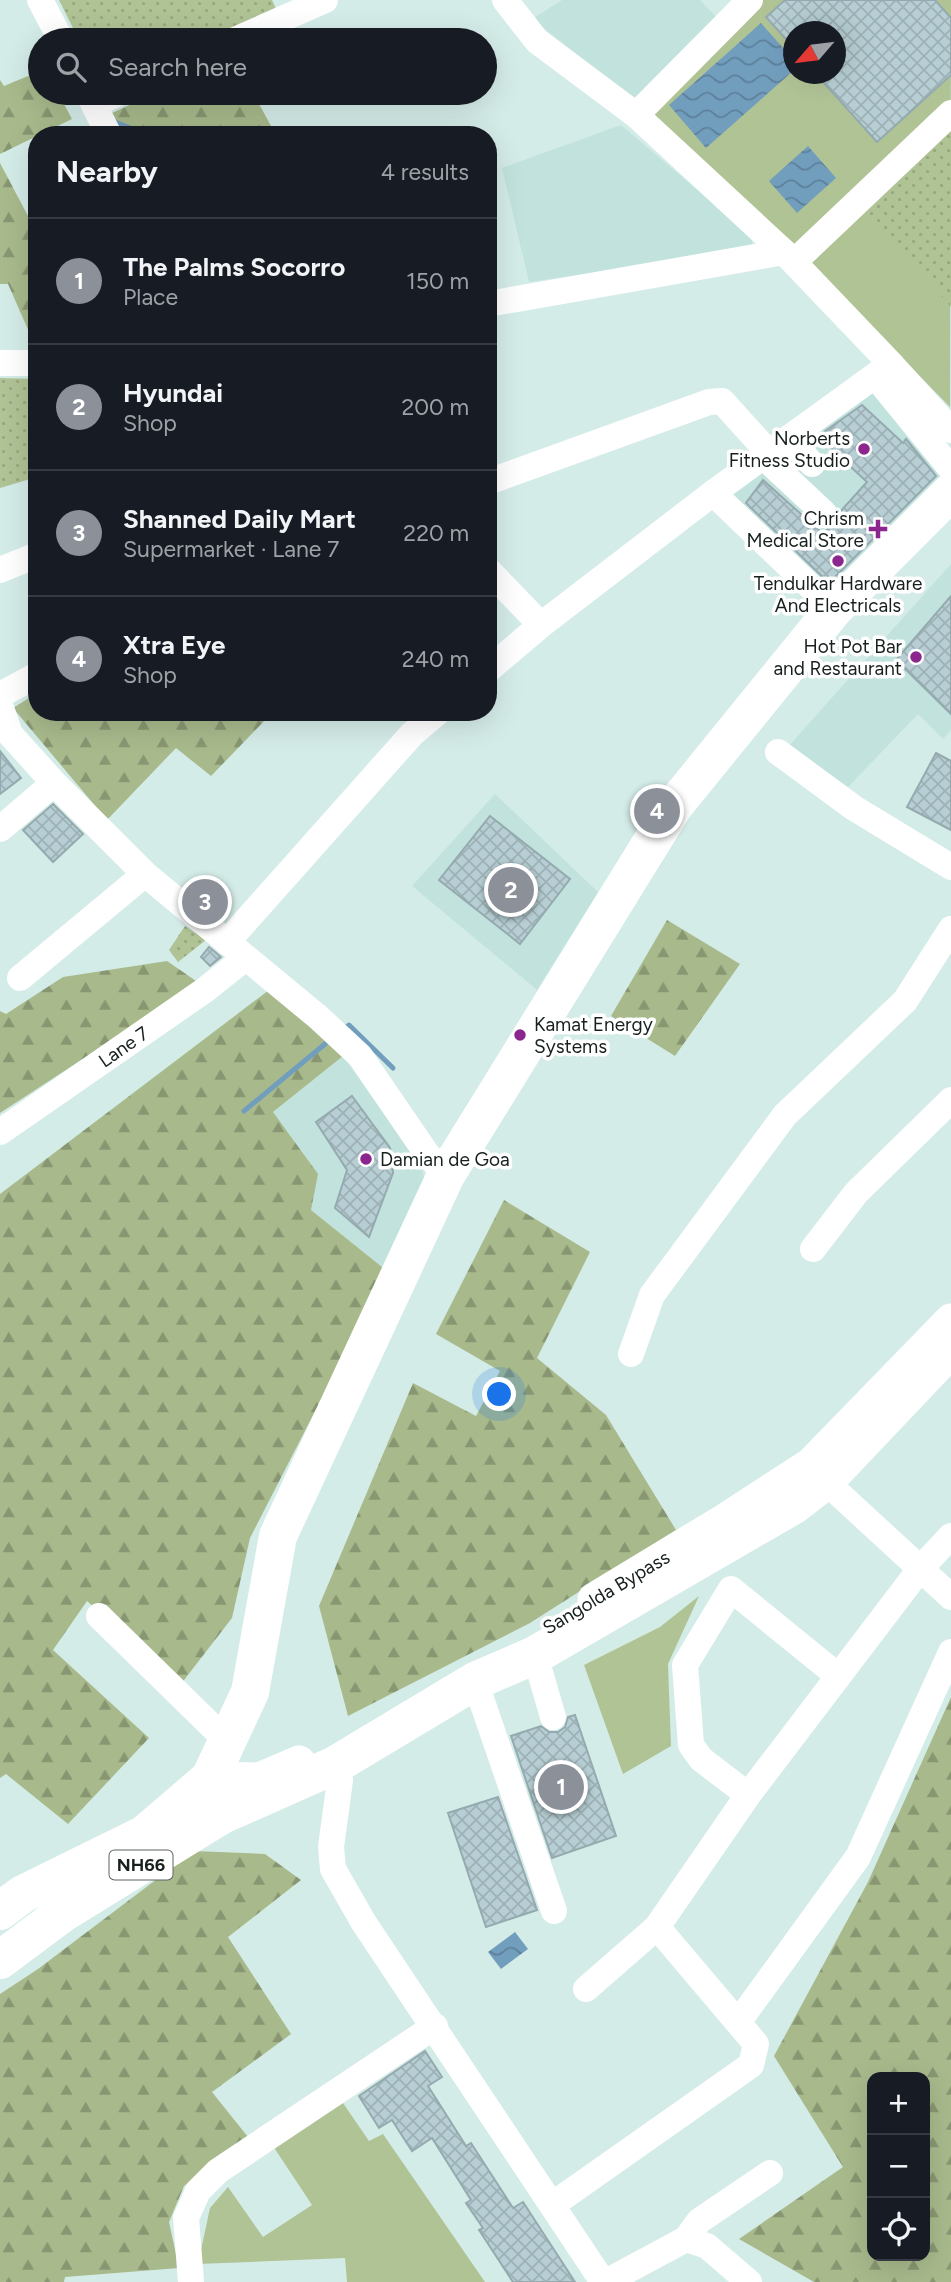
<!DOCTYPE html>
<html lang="en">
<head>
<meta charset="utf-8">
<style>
	body { margin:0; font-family:Figtree,sans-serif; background:#20242c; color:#f1f3f6 }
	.controls { position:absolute; right:21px; bottom:21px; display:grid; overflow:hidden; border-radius:14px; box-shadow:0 7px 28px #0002 }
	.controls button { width:63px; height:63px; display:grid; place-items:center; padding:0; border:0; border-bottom:2px solid #363941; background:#171b24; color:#f1f3f6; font:35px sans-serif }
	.compass { position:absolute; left:783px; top:21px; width:63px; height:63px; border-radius:50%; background:#171b24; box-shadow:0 7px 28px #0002; rotate:242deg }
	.you { position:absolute; left:500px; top:1395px; width:24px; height:24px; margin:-18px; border:5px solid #fff; border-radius:50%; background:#1a73e8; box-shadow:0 0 0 10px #1a73e833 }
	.badge { display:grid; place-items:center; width:46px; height:46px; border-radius:50%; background:#8c9099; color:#fff; font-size:23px; font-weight:700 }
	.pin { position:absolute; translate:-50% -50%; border:4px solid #fff; box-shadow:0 2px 7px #0006 }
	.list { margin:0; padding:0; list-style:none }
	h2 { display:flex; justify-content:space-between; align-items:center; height:91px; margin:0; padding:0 28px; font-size:30px }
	h2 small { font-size:23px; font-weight:400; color:#9ea1a6 }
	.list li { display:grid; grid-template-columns:46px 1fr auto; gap:21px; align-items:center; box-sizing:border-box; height:126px; padding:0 28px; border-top:2px solid #363941 }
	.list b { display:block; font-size:26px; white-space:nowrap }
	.list p { margin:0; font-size:23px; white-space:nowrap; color:#9ea1a6 }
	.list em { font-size:23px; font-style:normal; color:#9ea1a6 }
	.icon { flex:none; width:38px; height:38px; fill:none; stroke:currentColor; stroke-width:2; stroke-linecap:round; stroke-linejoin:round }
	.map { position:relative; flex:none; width:951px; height:2282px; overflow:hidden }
	.search { position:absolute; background:#171b24; box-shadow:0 7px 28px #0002; left:28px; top:28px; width:469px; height:77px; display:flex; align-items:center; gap:18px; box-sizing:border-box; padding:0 24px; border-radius:38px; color:#9ea1a6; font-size:26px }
	.panel { position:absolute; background:#171b24; box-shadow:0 7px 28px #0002; left:28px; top:126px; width:469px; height:595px; border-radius:28px }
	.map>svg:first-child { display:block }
</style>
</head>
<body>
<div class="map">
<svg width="951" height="2282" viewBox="0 0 951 2282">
	<defs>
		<pattern id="forest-firs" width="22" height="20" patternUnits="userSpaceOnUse" patternTransform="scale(1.75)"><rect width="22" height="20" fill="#a8ba8c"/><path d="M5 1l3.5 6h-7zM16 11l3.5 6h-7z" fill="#889772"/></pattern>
		<pattern id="park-dots" width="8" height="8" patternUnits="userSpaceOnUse" patternTransform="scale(1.75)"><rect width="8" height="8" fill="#b0c395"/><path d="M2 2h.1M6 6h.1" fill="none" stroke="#97a780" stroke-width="1.8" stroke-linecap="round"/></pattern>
		<pattern id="water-waves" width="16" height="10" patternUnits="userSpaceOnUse" patternTransform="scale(1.75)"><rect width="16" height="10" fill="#729ebe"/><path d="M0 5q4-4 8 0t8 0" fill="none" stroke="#5d809a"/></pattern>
		<pattern id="building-cross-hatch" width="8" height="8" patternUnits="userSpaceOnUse" patternTransform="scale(1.75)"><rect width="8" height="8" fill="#b7cfd4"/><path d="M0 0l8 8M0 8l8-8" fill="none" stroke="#9db1b6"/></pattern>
	</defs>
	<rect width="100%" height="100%" fill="#d4ece8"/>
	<g fill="#c2e3dd">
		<path d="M562,0H700L718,19L635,100L532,19Z"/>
		<path d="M621,125L753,237L751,250L529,282L502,168Z"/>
		<path d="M880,381L951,473L819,603L714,503Z"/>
		<path d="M951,564V730L943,739L918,714L848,787L788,747Z"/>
		<path d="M495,794L598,892L537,990L412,886Z"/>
		<path d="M343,1056L422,1168L426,1187L387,1271L311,1210L273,1112Z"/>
	</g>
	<g fill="#b0c395" fill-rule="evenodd">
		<path d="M760,0H951L950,407L803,257L650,112ZM794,32H836V74H794Z"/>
		<path d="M699,1596L668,1664L671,1746L623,1774L584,1665L660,1627Z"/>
		<path d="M343,2103L369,2141L383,2134L485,2282H347L345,2258L198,2264L210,2208L228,2187L263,2237L312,2205L273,2146Z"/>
	</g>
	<g fill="url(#forest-firs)" fill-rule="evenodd">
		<path d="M40,71V93H58L72,119L0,154V80L4,86Z"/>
		<path d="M156,93H253L276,135H123L112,113Z"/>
		<path d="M0,163L37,233V350L8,284H0Z"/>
		<path d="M37,693V712H273L211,776L176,748L107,820L13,708Z"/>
		<path d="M667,920L740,964L675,1056L611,1016Z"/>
		<path d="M167,961L199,983L0,1113V1011L6,1014L63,977Z"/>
		<path d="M269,990L343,1056L273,1112L318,1174L311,1210L387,1271L250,1538L232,1618L181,1684L87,1601L53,1650L149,1738L68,1824L6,1774L0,1778V1194Z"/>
		<path d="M504,1200L590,1252L537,1358L606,1415L676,1530L530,1623L348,1716L319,1606L413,1383L476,1416L500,1371L436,1334Z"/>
		<path d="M951,1697V2282H814L739,2239L843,2167L774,2056L868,1882ZM872,2077H925V2256H872Z"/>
		<path d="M194,1851L265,1854L301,1880L228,1937L291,2034L212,2092L248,2137L184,2186L169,2222L179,2268L65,2277L64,2282H0V1994L38,1969Z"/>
	</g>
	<g fill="url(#park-dots)">
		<path d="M59,0H272L278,13L219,40H79Z"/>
		<path d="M951,131V307L864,210Z"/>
		<path d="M0,378L37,379V477L0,488Z"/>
		<path d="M185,926L206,940L178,962L169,950Z"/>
	</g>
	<g fill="url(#water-waves)">
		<path d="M761,23L793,59V71L706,148L669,105Z"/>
		<path d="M808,146L836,178L797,213L769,181Z"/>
		<path d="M515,1932L528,1949L501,1969L488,1952Z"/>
	</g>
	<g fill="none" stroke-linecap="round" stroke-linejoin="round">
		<g stroke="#729ebe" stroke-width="5">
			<path d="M113,120L115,122L148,135"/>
			<path d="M344,1029L349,1025L393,1068"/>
			<path d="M244,1111L331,1039"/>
		</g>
	</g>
	<g fill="url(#building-cross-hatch)" stroke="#94aaaf" stroke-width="2">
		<path d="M785,0H935L951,18V75L877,142L816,74H836V32H794V48L766,17Z"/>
		<path d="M862,405L903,443L906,439L936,476L829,583L746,503L763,480L822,533L835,524L839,513L867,482L818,436Z"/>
		<path d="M951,596V714L896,660Z"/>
		<path d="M0,751L21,778L0,794Z"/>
		<path d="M936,753L951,761V830L907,807Z"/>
		<path d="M53,804L83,834L53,862L23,830Z"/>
		<path d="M490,816L570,879L520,944L439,880Z"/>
		<path d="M209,947L221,957L210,966L201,957Z"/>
		<path d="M352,1096L390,1148L393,1173L369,1237L335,1208L347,1170L316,1122Z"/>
		<path d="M575,1715L616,1836L552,1858L511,1736L541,1726L549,1732H558L565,1727L568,1717Z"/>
		<path d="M498,1797L537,1910L486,1927L448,1813Z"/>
		<path d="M425,2051L442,2077L428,2086L466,2146L471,2143L513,2208L523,2202L575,2282H513L479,2230L483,2228L466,2203L471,2200L432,2138L412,2151L392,2120L379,2128L359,2096Z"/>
	</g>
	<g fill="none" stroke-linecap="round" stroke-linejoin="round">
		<g stroke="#fff" stroke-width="26">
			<path d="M40,0L61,40"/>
			<path d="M505,0L537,41L636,115L784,252"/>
			<path d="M235,40L325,0"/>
			<path d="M88,93L109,135"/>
			<path d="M94,104L119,93"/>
			<path d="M636,115L750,0"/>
			<path d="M794,262L951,113"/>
			<path d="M488,304L784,252L891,364L951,430"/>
			<path d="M0,363H37"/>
			<path d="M876,377L951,469"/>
			<path d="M789,438L812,464"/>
			<path d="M764,457L824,513"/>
			<path d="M488,482L709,402L722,401L769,453"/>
			<path d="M713,493L834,609"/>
			<path d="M0,570L37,555"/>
			<path d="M488,570L541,625"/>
			<path d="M488,670L541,625L713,493L891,364"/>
			<path d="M0,695L37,675"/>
			<path d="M0,705L10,734L54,783L145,874L318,1017L360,1056L427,1154L446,1175"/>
			<path d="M778,752L854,808L951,867"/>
			<path d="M0,829L54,783"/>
			<path d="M227,942L412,734L438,712"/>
			<path d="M20,978L145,874"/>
			<path id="s1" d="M0,1132L205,990L245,958"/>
			<path d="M813,1249L856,1193L951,1100"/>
			<path d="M631,1354L652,1295L785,1115L905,1001L951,929"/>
			<path d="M825,1481L951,1597"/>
			<path d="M99,1616L227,1741"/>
			<path d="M535,1655L553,1717"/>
			<path d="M475,1681L554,1911"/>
			<path d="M335,1765L340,1780L331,1847L333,1869L364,1923L603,2282"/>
			<path d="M748,1795L701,1759L691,1745L685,1665L731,1589L838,1676"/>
			<path d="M586,1989L657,1927L748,1795L920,1569L951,1536"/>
			<path d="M739,2021L858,1857L951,1652"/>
			<path d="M552,2205L751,2065L756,2044L657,1927"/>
			<path d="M686,2239L699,2221L770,2173"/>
			<path d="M191,2282L186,2218L198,2191L218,2171L435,2026"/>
			<path d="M606,2282L686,2239L707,2246L749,2282"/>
		</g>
		<g stroke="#fff" stroke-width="33">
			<path d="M594,1599L723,1521L811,1464L951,1320"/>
			<path d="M210,1778L259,1779L299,1762"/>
		</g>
		<g stroke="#fff" stroke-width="38">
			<path d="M220,1816L210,1778L250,1692L278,1536L446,1175L674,806L834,609L951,492"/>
			<path d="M0,1911L23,1894L145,1834L210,1778"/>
			<path d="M0,1960L63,1913L220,1816L335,1765L475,1681L535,1655L794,1505L825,1481L951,1348"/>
		</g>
	</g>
	<g fill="#8a268d" stroke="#fff" stroke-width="2.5">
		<circle cx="864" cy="449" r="7"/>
		<path d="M874.5 518.5h7v7h7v7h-7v7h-7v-7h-7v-7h7z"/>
		<circle cx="838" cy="561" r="7"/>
		<circle cx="916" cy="657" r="7"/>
		<circle cx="520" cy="1035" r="7"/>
		<circle cx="366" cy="1159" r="7"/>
	</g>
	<g text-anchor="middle" stroke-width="7" stroke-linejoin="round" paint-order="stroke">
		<rect fill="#fff" stroke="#5d6362" stroke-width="2" x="109.5" y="1850.5" width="63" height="29" rx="5"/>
		<g font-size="18" font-weight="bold" fill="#17201e">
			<text x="141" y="1871">NH66</text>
		</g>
		<g font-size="19" fill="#17201e" stroke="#fff" text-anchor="end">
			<text x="850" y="445">Norberts<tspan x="850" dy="22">Fitness Studio</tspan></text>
			<text x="864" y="525">Chrism<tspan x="864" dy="22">Medical Store</tspan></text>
			<text x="838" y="590" text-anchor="middle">Tendulkar Hardware<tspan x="838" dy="22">And Electricals</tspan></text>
			<text x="902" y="653">Hot Pot Bar<tspan x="902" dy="22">and Restaurant</tspan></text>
			<text x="534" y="1031" text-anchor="start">Kamat Energy<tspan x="534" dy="22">Systems</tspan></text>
			<text x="380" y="1166" text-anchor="start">Damian de Goa</text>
		</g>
		<g font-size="19" fill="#17201e" stroke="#fff">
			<text dy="7" stroke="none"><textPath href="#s1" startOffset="150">Lane 7</textPath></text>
			<text transform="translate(606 1592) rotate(-31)" y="7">Sangolda Bypass</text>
		</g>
	</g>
</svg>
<div class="controls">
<button>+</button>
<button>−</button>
<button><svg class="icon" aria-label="locate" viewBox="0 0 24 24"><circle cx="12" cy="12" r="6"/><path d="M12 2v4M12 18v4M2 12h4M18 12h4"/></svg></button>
</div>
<svg class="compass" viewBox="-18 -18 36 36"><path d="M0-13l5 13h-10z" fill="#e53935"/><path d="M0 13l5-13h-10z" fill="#9ea1a6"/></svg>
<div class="you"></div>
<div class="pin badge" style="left:561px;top:1787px">1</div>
<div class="pin badge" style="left:511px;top:890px">2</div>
<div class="pin badge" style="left:205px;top:902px">3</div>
<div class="pin badge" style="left:657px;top:811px">4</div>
<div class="search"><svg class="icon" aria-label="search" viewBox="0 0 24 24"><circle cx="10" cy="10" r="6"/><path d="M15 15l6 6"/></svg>Search here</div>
<section class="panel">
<h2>Nearby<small>4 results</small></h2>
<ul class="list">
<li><span class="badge">1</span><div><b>The Palms Socorro</b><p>Place</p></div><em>150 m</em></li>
<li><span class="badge">2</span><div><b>Hyundai</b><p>Shop</p></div><em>200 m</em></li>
<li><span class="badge">3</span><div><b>Shanned Daily Mart</b><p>Supermarket · Lane 7</p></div><em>220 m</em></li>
<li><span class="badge">4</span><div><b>Xtra Eye</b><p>Shop</p></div><em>240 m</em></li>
</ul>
</section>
</div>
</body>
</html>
